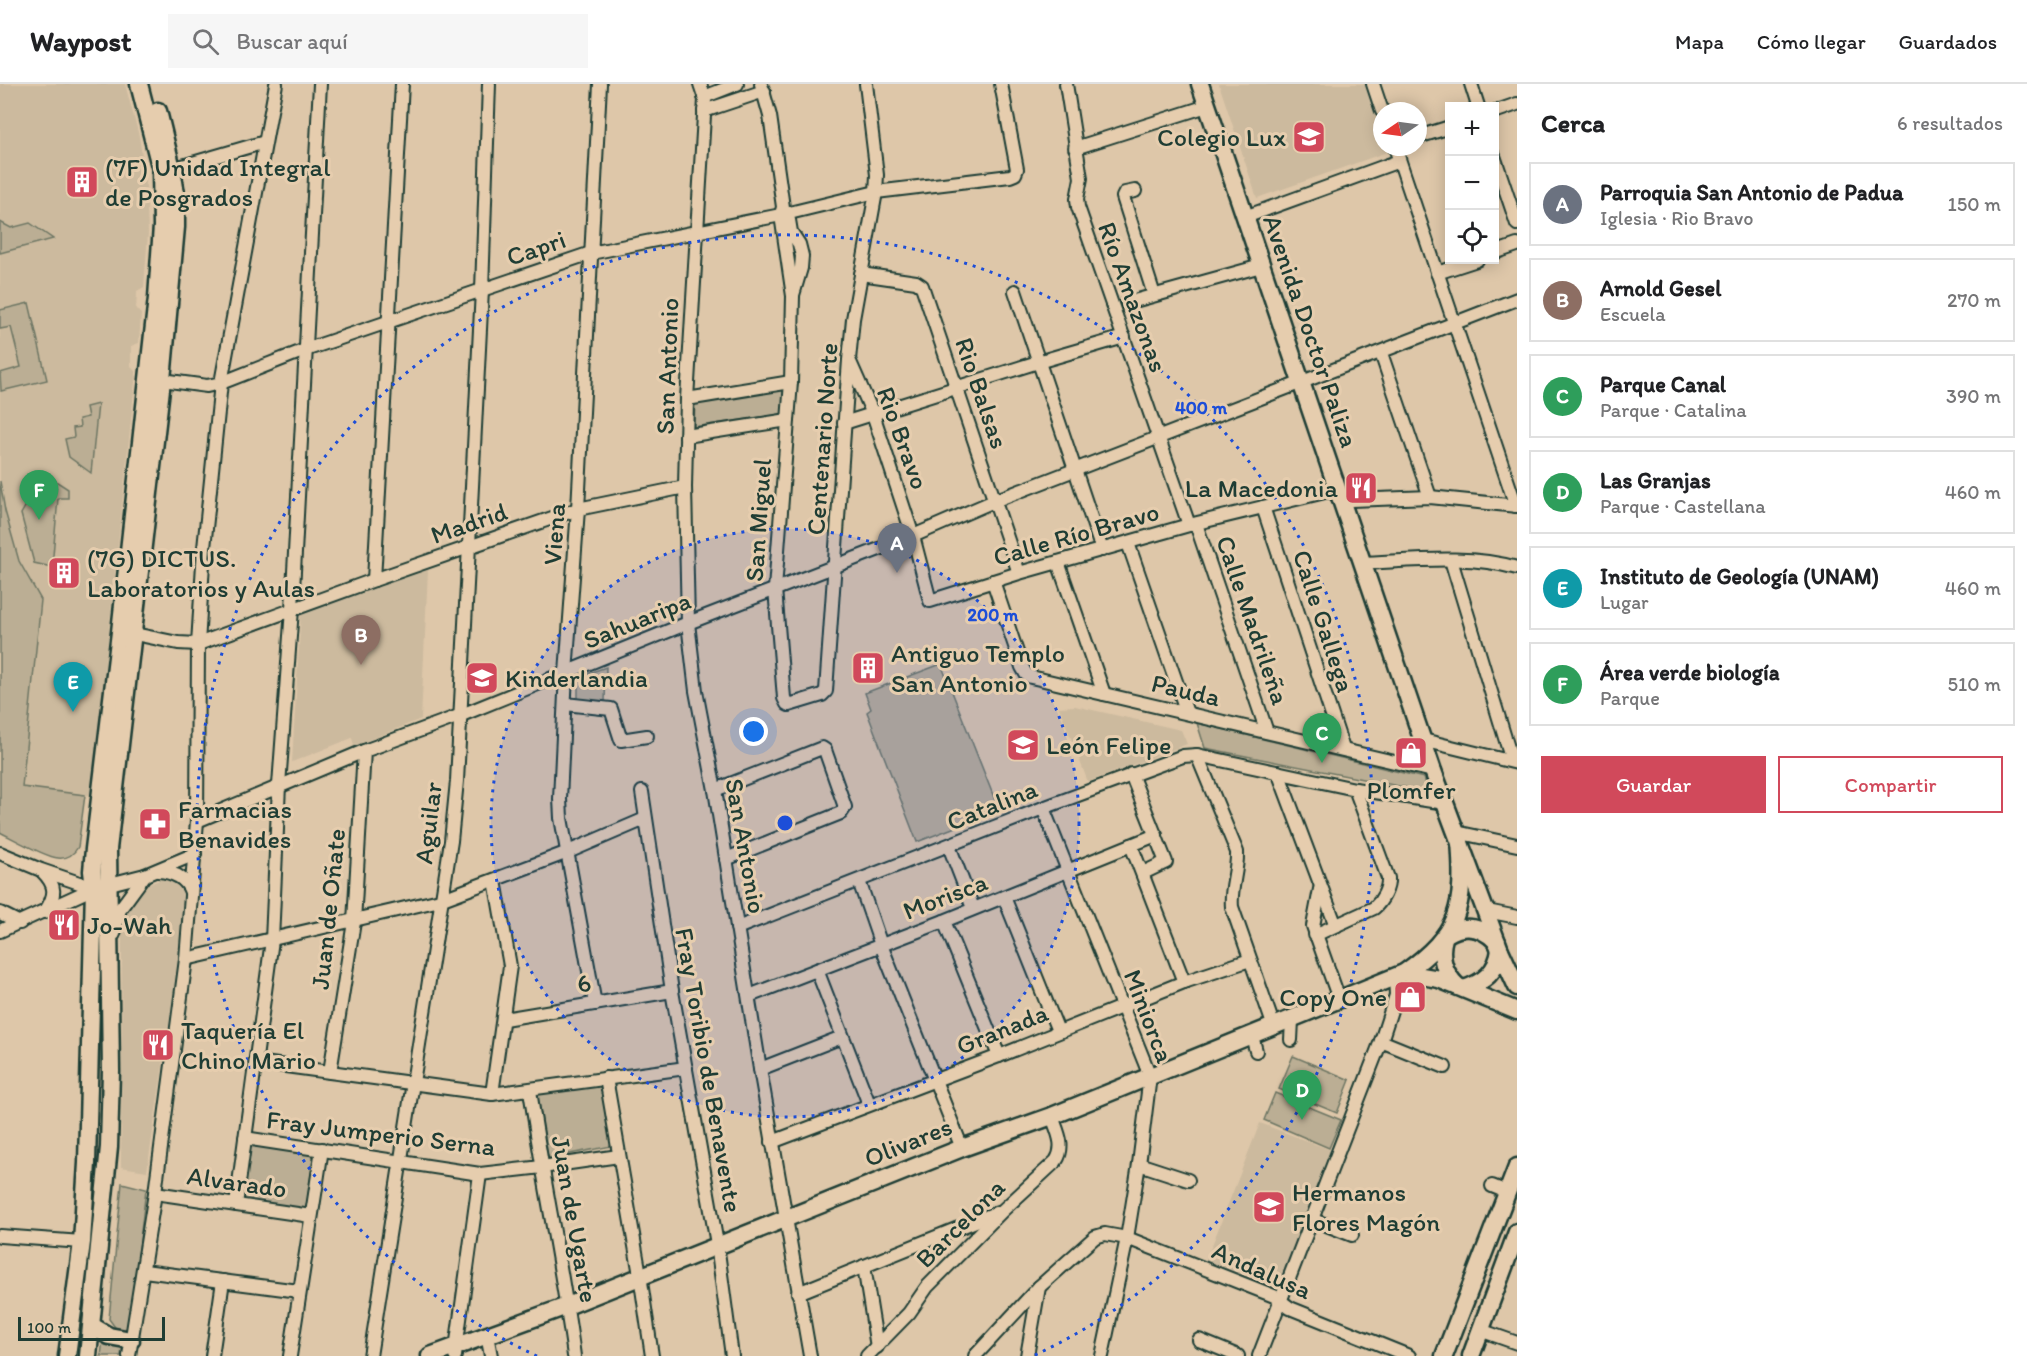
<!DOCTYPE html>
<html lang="es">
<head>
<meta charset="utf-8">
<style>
	body { margin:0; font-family:Itim,sans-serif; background:#f6f6f6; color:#202124 }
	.controls { position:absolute; right:18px; top:18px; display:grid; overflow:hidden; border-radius:0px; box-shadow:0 3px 15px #0003 }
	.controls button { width:54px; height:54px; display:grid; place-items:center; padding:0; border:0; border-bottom:2px solid #e0e0e0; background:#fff; color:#202124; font:30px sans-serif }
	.compass { position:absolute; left:1373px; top:18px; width:54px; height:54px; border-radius:50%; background:#fff; box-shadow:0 3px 15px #0003; rotate:257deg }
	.scale { position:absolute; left:18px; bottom:15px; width:147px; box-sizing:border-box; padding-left:6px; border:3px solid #1f3d34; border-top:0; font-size:16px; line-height:21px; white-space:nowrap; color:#1f3d34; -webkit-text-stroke:4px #e6cdae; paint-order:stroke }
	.you { position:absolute; left:754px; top:648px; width:21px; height:21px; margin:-15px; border:4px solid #fff; border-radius:50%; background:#1a73e8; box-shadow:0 0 0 9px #1a73e833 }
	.badge { display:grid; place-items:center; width:39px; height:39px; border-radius:50%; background:#d1495b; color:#fff; font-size:20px; font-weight:700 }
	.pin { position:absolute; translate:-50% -50px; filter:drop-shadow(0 2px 3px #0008) }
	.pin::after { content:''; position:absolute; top:32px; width:21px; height:18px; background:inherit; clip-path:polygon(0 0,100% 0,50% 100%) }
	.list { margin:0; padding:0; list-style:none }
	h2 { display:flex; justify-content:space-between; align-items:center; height:78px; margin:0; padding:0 24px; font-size:26px }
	h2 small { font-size:20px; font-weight:400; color:#757577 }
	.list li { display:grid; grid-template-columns:39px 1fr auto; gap:18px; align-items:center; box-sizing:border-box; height:84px; margin:0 12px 12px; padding:0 12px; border:2px solid #e0e0e0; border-radius:0px }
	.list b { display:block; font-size:22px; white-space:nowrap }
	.list p { margin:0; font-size:20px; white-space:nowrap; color:#757577 }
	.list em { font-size:20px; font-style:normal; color:#757577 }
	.actions { display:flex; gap:12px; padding:18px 24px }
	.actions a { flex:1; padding:14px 0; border:2px solid #d1495b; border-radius:0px; text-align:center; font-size:21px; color:#d1495b }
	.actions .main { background:#d1495b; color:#fff }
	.icon { flex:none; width:33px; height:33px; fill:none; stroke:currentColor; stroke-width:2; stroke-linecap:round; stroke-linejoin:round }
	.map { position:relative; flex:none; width:1517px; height:1272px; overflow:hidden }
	header { display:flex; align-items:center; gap:36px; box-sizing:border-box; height:84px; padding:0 30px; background:#fff; border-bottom:2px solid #e0e0e0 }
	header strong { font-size:28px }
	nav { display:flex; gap:33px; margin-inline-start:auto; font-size:21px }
	.search { width:420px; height:54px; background:#f6f6f6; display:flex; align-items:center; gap:15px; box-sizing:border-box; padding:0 21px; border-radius:0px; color:#757577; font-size:22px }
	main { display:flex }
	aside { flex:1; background:#fff }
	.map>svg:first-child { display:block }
</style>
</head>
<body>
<header>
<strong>Waypost</strong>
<div class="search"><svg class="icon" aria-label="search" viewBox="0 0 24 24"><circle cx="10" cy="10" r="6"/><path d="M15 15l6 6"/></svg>Buscar aquí</div>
<nav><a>Mapa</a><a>Cómo llegar</a><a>Guardados</a></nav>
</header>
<main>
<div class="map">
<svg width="1517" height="1272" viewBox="0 0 1517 1272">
	<rect width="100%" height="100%" fill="#dec7a9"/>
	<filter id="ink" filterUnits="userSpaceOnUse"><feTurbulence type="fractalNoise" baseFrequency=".0167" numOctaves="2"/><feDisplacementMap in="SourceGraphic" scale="12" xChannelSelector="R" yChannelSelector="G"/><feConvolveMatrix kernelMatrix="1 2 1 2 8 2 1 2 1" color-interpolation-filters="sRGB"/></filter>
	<g filter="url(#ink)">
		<g fill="#ccba9e">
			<path d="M0,0H125L139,52L146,99L148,149L144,203L137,207V210L136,225L141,230L139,259L131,262V282L136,289L92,710L85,712L78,763L70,772L59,774L0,748Z"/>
			<path d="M1219,0H1368L1382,43V63H1389L1390,67L1257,114Z"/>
			<path d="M428,486L421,635L354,662L352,654L292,678L301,527Z"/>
			<path d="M1075,622L1181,646L1187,660L1088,698L1059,623Z"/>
			<path d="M167,793L181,800L186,809L182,882L175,901L147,1087L121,1083L122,838L134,811L147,801Z"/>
			<path d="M1260,1039L1333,1067L1278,1208L1205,1179Z"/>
		</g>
		<g fill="#bbae94" stroke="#6d7664" stroke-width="1.5">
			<path d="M0,138L11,144L30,139L53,155L0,169Z"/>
			<path d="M29,219L47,296L1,307L0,289L21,283L11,243L0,245V226Z"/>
			<path d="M784,304L782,330L694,343L695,318Z"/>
			<path d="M98,320L91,389L69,373L65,355L74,353L73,344L80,343L79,335L88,333L86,323Z"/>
			<path d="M48,392L68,405V414H58L52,483L34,479L21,430L34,407L45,399Z"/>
			<path d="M0,397L5,427L19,477L41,516L22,703L85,711L78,763C74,770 67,775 58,774C45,773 14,755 0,748Z"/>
			<path d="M941,580L999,726L917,758L867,628L871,625L865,609Z"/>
			<path d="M606,583L605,618L578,617V593Z"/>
			<path d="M1197,639L1424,694L1429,708L1205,664Z"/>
			<path d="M1293,972L1350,996L1337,1029L1279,1005Z"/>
			<path d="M601,997L612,1062L548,1074L537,1008Z"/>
			<path d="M1275,1009L1341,1036L1329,1064L1264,1036Z"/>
			<path d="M251,1059L314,1069L306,1126L242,1115Z"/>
			<path d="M122,1099L146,1105L130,1241L124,1246H117L109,1235Z"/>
			<path d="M103,1256L122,1264L121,1272H101Z"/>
		</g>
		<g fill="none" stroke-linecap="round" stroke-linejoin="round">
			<defs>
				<g id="minor">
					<path d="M700,0L705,15L687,315L685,403L688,539L696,607L715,706L760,985L810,1272"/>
					<path d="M761,0L770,32L783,123L781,131L793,212L791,298L775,505L784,614L787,620L789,621L822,611L826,607L849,276L853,235L876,108L877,91L866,0"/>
					<path d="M1066,0L1081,94L1077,115L1078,123L1189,441"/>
					<path d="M1373,0L1382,27"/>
					<path d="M1471,0L1478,22"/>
					<path d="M704,13L737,0"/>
					<path d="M704,27L764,7"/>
					<path d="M1494,28L1517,20"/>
					<path d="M1418,53L1450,43"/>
					<path d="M1395,63L1516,422"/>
					<path d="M1075,64L1207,22"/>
					<path d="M1494,72L1517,140"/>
					<path d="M172,85L265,58"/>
					<path d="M1135,107L1125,109L1123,113L1154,211"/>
					<path d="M1245,133L1399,77"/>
					<path d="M789,136L791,148L799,160L802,172L801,184L793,211"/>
					<path d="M1494,169L1517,161"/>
					<path d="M1437,189L1477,176"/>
					<path d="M861,190L916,198L922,202L1019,489"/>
					<path d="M1015,207L1102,466"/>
					<path d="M1127,219L1261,182"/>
					<path d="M1381,269L1430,413"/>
					<path d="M850,278L873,330L913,452L930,517L1019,489L1189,441L1329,407L1351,416L1430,413L1517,422"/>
					<path d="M155,295L207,302L221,299L305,266L591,169L781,131L876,108L1010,92L1015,90L1017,85L1001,0"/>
					<path d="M687,315L791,298"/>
					<path d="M844,339L1038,278L1124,253"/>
					<path d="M686,352L788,336"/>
					<path d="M1263,423L1343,665"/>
					<path d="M1196,440L1267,648"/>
					<path d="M1128,459L1187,629"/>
					<path d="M1451,476L1512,677"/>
					<path d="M1058,478L1104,610"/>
					<path d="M1362,479C1413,477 1467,470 1517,484"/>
					<path d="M374,496L402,0"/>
					<path d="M993,497L1022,583L1026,590L1031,593L1433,687"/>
					<path d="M125,548L178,559L198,560L374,496L578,425L685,403"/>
					<path d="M565,620L611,625L621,656L647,652"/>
					<path d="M1423,656L1517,679"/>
					<path d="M1197,671L1237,768C1238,787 1230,804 1232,823L1274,943"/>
					<path d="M1278,688L1336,842"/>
					<path d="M1131,690L1166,778L1143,789"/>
					<path d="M715,706L822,664L825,666L845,723L841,729L726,775"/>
					<path d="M642,708L672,907L717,1160L732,1272"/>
					<path d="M1043,724L1150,992L1139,1080L1127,1154L1102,1272"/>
					<path d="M197,737L364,667L459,632L688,539L913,452L994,417L1517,215"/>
					<path d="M1456,748L1517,761"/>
					<path d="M1131,761L1184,898"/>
					<path d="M949,762L973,824"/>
					<path d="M0,769L41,786L94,804"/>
					<path d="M42,787C57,802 56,811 45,828"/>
					<path d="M158,787C172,788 186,793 191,808"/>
					<path d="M859,797L881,861L962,1064"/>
					<path d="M1320,805L1313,842L1339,915"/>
					<path d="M1004,813L1058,947"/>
					<path d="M1487,827L1517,833"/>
					<path d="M0,829L20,839"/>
					<path d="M944,837L999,972"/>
					<path d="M737,844L1043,724L1183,672L1197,671L1355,705L1445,719"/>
					<path d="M0,847L94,804L145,791L195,770"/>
					<path d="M114,850L120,825L145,791"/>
					<path d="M1315,851L1374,824C1382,817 1389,804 1388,794L1355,705"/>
					<path d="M186,875L440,816L568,768L645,735"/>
					<path d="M817,886L869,1020"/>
					<path d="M749,912L944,837L1156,751"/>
					<path d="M595,920L561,734L560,715L566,589L578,425L600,0"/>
					<path d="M504,935L672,907"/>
					<path d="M1252,952L1256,967"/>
					<path d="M1291,956L1292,936"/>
					<path d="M1381,957L1445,983"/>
					<path d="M256,978L492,1010L686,984"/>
					<path d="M760,985L842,953"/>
					<path d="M330,988L354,838L364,667"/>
					<path d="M606,994L640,1191L652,1272"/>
					<path d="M530,1006C543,1095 562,1183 574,1272"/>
					<path d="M492,1010L510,882L495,796"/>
					<path d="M245,1054L480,1090L542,1083L619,1072"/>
					<path d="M772,1058L999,972L1184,898L1250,876"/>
					<path d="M1139,1080L1188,1096"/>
					<path d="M1492,1102L1507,1108"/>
					<path d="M155,1109L311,1132"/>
					<path d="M236,1121L272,856L279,701L292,525L320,0"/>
					<path d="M1311,1135L1352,1151"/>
					<path d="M0,1152L82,1158"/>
					<path d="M864,1182L877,1263"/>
					<path d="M144,1187L299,1207"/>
					<path d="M798,1209L998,1128"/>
					<path d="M1480,1246L1517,1259"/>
					<path d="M487,1251L491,1272"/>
					<path d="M1199,1256L1238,1272"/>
					<path d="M129,1272L155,1109L186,875L197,737L198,560L204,464L221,299L276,0"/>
					<path d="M212,1272L223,1197"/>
					<path d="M290,1272L322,1065"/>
					<path d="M370,1272L451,757L457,697L482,206L489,0"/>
					<path d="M455,1272L480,1090"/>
					<path d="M867,1272L909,1229L927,1203L1002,1127L1056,1077C1066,1062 1057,1047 1052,1032"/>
					<path d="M975,1272L1039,1203L1095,1153L1105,1150L1127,1154L1274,1212L1290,1224L1409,1272"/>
					<path d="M1027,1272L1039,1203"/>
					<path d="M1259,1272L1381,957L1396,911L1395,893"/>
				</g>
				<g id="major">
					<path d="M1200,0L1433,687L1500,866L1517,903"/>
					<path d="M1447,850C1465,839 1483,843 1497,858"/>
					<path d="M1444,854C1439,872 1444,889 1457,902"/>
					<path d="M1404,889L1439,895L1517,927"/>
					<path d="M1464,905C1484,898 1497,888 1500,866"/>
					<path d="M92,1242L109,1252L131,1256"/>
					<path d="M67,1272L82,1158L87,1079L94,804L92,787L94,765L120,548L157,214L162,142L161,86L139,0"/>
					<path d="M88,1272L109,1063L111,987L108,765L162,296L176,143V110L172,85L158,27"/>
					<path d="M430,1272L567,1222L962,1064L1052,1032L1404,889C1460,849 1465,823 1460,757"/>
					<path d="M1444,1272L1517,1083"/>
					<path d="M1471,1272L1517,1148"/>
				</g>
			</defs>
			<use href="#minor" stroke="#1f3d34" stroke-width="16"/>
			<use href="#major" stroke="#1f3d34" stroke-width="21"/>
			<use href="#minor" stroke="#e6cdae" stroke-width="12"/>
			<use href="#major" stroke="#e6cdae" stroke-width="16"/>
		</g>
	</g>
	<circle cx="785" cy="739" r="294" fill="#1d4ed8" fill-opacity=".12"/>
	<g fill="none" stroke="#1d4ed8" stroke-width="3" stroke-dasharray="3 6">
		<circle cx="785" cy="739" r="294"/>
		<path d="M537 1272A588 588 0 1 1 1033 1272"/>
	</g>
	<defs>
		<symbol id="school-square" viewBox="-11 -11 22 22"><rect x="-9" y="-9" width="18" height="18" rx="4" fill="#d1495b" stroke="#e6cdae"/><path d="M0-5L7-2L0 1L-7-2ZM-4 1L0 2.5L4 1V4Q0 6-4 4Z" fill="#fff"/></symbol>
		<symbol id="building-square" viewBox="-11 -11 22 22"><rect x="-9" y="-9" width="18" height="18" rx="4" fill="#d1495b" stroke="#e6cdae"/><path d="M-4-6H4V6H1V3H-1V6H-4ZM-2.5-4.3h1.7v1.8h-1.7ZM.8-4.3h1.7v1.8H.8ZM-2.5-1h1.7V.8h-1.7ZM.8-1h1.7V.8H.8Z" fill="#fff"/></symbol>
		<symbol id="restaurant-square" viewBox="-11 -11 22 22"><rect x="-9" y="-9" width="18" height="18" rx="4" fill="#d1495b" stroke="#e6cdae"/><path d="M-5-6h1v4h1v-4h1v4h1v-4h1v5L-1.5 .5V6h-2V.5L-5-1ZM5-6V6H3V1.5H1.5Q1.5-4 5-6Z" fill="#fff"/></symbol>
		<symbol id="shop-square" viewBox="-11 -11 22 22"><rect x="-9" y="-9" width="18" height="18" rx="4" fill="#d1495b" stroke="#e6cdae"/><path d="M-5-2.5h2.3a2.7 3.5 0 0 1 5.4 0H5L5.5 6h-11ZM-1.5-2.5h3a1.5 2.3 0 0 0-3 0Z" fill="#fff"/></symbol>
		<symbol id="pharmacy-square" viewBox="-11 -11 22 22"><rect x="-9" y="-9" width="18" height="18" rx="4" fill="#d1495b" stroke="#e6cdae"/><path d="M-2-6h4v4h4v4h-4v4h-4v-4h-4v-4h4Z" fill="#fff"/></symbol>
	</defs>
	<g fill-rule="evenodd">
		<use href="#school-square" x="1290" y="34" width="38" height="38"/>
		<use href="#building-square" x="63" y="79" width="38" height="38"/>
		<use href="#restaurant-square" x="1342" y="385" width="38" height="38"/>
		<use href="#building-square" x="45" y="470" width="38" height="38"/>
		<use href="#building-square" x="849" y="565" width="38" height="38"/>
		<use href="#school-square" x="463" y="575" width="38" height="38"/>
		<use href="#school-square" x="1004" y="642" width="38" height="38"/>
		<use href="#shop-square" x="1392" y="650" width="38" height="38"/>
		<use href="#pharmacy-square" x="136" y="721" width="38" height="38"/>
		<use href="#restaurant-square" x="45" y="822" width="38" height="38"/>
		<use href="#shop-square" x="1391" y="894" width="38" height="38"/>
		<use href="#restaurant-square" x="139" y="942" width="38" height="38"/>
		<use href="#school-square" x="1250" y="1104" width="38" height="38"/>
	</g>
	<g text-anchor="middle" stroke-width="6" stroke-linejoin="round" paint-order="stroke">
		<g font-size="26" fill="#1f3d34" stroke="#e6cdae" text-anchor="start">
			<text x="1286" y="62" text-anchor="end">Colegio Lux</text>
			<text x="105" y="92">(7F) Unidad Integral<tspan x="105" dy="30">de Posgrados</tspan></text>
			<text x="1338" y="413" text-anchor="end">La Macedonia</text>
			<text x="87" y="483">(7G) DICTUS.<tspan x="87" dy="30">Laboratorios y Aulas</tspan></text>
			<text x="891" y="578">Antiguo Templo<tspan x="891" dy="30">San Antonio</tspan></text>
			<text x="505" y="603">Kinderlandia</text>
			<text x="1046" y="670">León Felipe</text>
			<text x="1411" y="715" text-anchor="middle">Plomfer</text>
			<text x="178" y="734">Farmacias<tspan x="178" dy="30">Benavides</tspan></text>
			<text x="87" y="850">Jo-Wah</text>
			<text x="1387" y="922" text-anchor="end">Copy One</text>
			<text x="181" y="955">Taquería El<tspan x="181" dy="30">Chino Mario</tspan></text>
			<text x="1292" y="1117">Hermanos<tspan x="1292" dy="30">Flores Magón</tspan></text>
		</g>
		<g font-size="26" fill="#1f3d34" stroke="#e6cdae">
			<text transform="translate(536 164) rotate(-19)" y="9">Capri</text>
			<text transform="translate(1133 213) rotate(70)" y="9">Río Amazonas</text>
			<text transform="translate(1311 247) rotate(71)" y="9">Avenida Doctor Paliza</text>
			<text transform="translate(667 282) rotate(-88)" y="9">San Antonio</text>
			<text transform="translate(982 309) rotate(71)" y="9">Rio Balsas</text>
			<text transform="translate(903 354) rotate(70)" y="9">Rio Bravo</text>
			<text transform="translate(822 355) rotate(-86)" y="9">Centenario Norte</text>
			<text transform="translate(758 436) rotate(-86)" y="9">San Miguel</text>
			<text transform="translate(469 439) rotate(-19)" y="9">Madrid</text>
			<text transform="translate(554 450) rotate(-86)" y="9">Viena</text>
			<text transform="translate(1076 450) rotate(-16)" y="9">Calle Río Bravo</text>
			<text transform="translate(637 536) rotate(-22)" y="9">Sahuaripa</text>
			<text transform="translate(1253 536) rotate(71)" y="9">Calle Madrileña</text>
			<text transform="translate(1324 537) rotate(72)" y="9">Calle Gallega</text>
			<text transform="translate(1186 606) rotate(13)" y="9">Pauda</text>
			<text transform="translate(992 721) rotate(-22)" y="9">Catalina</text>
			<text transform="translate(428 739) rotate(-83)" y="9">Aguilar</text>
			<text transform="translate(746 762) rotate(80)" y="9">San Antonio</text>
			<text transform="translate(945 812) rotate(-21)" y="9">Morisca</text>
			<text transform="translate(328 825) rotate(-84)" y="9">Juan de Oñate</text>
			<text transform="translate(584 899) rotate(-10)" y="9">6</text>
			<text transform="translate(1149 932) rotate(69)" y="9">Miniorca</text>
			<text transform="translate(1002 945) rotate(-22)" y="9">Granada</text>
			<text transform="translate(709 986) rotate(80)" y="9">Fray Toribio de Benavente</text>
			<text transform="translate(381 1049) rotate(7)" y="9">Fray Jumperio Serna</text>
			<text transform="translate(908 1058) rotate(-22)" y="9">Olivares</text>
			<text transform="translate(237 1098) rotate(8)" y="9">Alvarado</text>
			<text transform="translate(575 1135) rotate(80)" y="9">Juan de Ugarte</text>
			<text transform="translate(960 1139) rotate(-45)" y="9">Barcelona</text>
			<text transform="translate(1262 1186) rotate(24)" y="9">Andalusa</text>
		</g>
	</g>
	<circle cx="785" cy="739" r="9" fill="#1d4ed8" stroke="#e6cdae" stroke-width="3"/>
	<g font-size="18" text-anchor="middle" font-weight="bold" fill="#1d4ed8" stroke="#e6cdae" stroke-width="6" stroke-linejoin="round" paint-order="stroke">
		<text x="1201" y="330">400 m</text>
		<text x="993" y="537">200 m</text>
	</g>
</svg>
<div class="controls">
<button>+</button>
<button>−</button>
<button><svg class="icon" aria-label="locate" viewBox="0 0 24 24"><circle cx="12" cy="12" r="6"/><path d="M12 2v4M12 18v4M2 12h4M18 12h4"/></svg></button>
</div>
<svg class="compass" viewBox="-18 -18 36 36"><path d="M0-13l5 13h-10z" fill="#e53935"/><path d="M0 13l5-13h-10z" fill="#757577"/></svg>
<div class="scale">100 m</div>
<div class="you"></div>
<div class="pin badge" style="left:897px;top:489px;background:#6b7280">A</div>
<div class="pin badge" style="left:361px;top:581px;background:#8d6e63">B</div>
<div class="pin badge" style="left:1322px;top:679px;background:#2e9e5b">C</div>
<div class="pin badge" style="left:1302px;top:1036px;background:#2e9e5b">D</div>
<div class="pin badge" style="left:73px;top:628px;background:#0f9aa8">E</div>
<div class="pin badge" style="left:39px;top:436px;background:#2e9e5b">F</div>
</div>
<aside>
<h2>Cerca<small>6 resultados</small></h2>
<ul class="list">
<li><span class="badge" style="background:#6b7280">A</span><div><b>Parroquia San Antonio de Padua</b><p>Iglesia · Rio Bravo</p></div><em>150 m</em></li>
<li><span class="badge" style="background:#8d6e63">B</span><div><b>Arnold Gesel</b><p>Escuela</p></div><em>270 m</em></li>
<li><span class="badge" style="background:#2e9e5b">C</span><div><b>Parque Canal</b><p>Parque · Catalina</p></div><em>390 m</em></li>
<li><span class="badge" style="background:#2e9e5b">D</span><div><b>Las Granjas</b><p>Parque · Castellana</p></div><em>460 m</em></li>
<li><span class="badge" style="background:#0f9aa8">E</span><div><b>Instituto de Geología (UNAM)</b><p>Lugar</p></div><em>460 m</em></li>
<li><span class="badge" style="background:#2e9e5b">F</span><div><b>Área verde biología</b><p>Parque</p></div><em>510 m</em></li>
</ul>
<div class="actions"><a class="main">Guardar</a><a>Compartir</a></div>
</aside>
</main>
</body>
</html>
